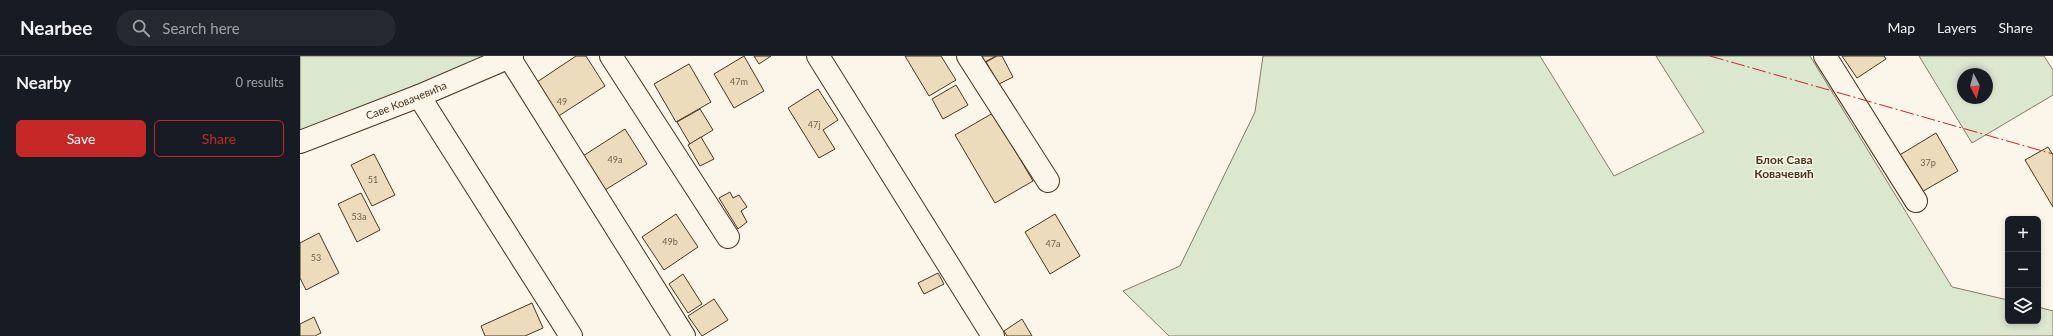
<!DOCTYPE html>
<html lang="en">
<head>
<meta charset="utf-8">
<style>
	body { margin:0; font-family:Lato,sans-serif; background:#242831; color:#f1f3f6 }
	.controls { position:absolute; right:12px; bottom:12px; display:grid; overflow:hidden; border-radius:6px; box-shadow:0 2px 6px #0003 }
	.controls button { width:36px; height:36px; display:grid; place-items:center; padding:0; border:0; border-bottom:1px solid #363941; background:#171b24; color:#f1f3f6; font:20px sans-serif }
	.compass { position:absolute; left:1657px; top:12px; width:36px; height:36px; border-radius:50%; background:#171b24; box-shadow:0 2px 6px #0003; rotate:173deg }
	.list { margin:0; padding:0; list-style:none }
	h2 { display:flex; justify-content:space-between; align-items:center; height:52px; margin:0; padding:0 16px; font-size:17px }
	h2 small { font-size:13px; font-weight:400; color:#9ea1a6 }
	.actions { display:flex; gap:8px; padding:12px 16px }
	.actions a { flex:1; padding:9px 0; border:1px solid #c62828; border-radius:6px; text-align:center; font-size:14px; color:#c62828 }
	.actions .main { background:#c62828; color:#fff }
	.icon { flex:none; width:22px; height:22px; fill:none; stroke:currentColor; stroke-width:2; stroke-linecap:round; stroke-linejoin:round }
	.map { position:relative; flex:none; width:1753px; height:280px; overflow:hidden }
	header { display:flex; align-items:center; gap:24px; box-sizing:border-box; height:56px; padding:0 20px; background:#171b24; border-bottom:1px solid #363941 }
	header strong { font-size:19px }
	nav { display:flex; gap:22px; margin-inline-start:auto; font-size:14px }
	.search { width:280px; height:36px; background:#242831; display:flex; align-items:center; gap:10px; box-sizing:border-box; padding:0 14px; border-radius:22px; color:#9ea1a6; font-size:15px }
	main { display:flex }
	aside { flex:1; background:#171b24 }
	.map>svg:first-child { display:block }
</style>
</head>
<body>
<header>
<strong>Nearbee</strong>
<div class="search"><svg class="icon" aria-label="search" viewBox="0 0 24 24"><circle cx="10" cy="10" r="6"/><path d="M15 15l6 6"/></svg>Search here</div>
<nav><a>Map</a><a>Layers</a><a>Share</a></nav>
</header>
<main>
<aside>
<h2>Nearby<small>0 results</small></h2>
<ul class="list">
</ul>
<div class="actions"><a class="main">Save</a><a>Share</a></div>
</aside>
<div class="map">
<svg width="1753" height="280" viewBox="0 0 1753 280">
	<rect width="100%" height="100%" fill="#fbf6e9"/>
	<g fill="#dce7d0" stroke="#887966" fill-rule="evenodd">
		<path d="M0,0H212L0,85Z"/>
		<path d="M963,0H1240L1314,120L1404,76L1356,0H1510L1652,231L1708,244V265H1738V251L1753,255V280H869L823,235L880,210L955,56Z"/>
		<path d="M1619,0H1744L1753,14V39L1672,87ZM1663,18H1687V42H1663Z"/>
	</g>
	<g fill="#ecdcbc" stroke="#4a3520">
		<path d="M276,0H286L305,30L254,63L234,28Z"/>
		<path d="M444,0L464,35L434,52L414,18Z"/>
		<path d="M454,0H471L459,8Z"/>
		<path d="M605,0H641L656,24L629,40Z"/>
		<path d="M682,0H696L685,6Z"/>
		<path d="M697,0H702L713,21L699,28L686,6Z"/>
		<path d="M1542,0H1584L1586,3L1557,22Z"/>
		<path d="M389,8L411,46L376,66L354,28Z"/>
		<path d="M656,29L668,49L643,63L632,43Z"/>
		<path d="M518,33L538,64L523,74L535,93L519,102L488,52Z"/>
		<path d="M400,53L413,74L390,88L377,66Z"/>
		<path d="M693,57L733,125L695,147L655,79Z"/>
		<path d="M325,73L347,108L305,134L283,100Z"/>
		<path d="M1636,77L1658,115L1620,137L1598,100Z"/>
		<path d="M401,81L414,103L400,110L388,89Z"/>
		<path d="M1748,91L1753,99V151L1725,104Z"/>
		<path d="M74,98L95,139L72,150L51,109Z"/>
		<path d="M430,136L433,142L439,139L447,151L441,155L447,166L438,173L419,142Z"/>
		<path d="M61,137L80,174L57,186L38,148Z"/>
		<path d="M376,158L398,191L364,214L342,181Z"/>
		<path d="M755,158L780,200L750,218L725,176Z"/>
		<path d="M19,177L39,217L6,234L0,222V187Z"/>
		<path d="M638,217L644,228L624,238L618,227Z"/>
		<path d="M383,218L402,248L388,257L369,228Z"/>
		<path d="M414,243L428,264L402,280L388,260Z"/>
		<path d="M232,247L243,272L225,280H185L181,270Z"/>
		<path d="M14,261L21,277L15,280H0V268Z"/>
		<path d="M722,263L732,280H707L704,275Z"/>
	</g>
	<g fill="none" stroke-linecap="round" stroke-linejoin="round">
		<defs>
			<g id="minor">
				<path d="M311,0L428,181"/>
				<path d="M518,0L693,280"/>
				<path d="M668,0L748,125"/>
				<path d="M1525,0L1616,145"/>
				<path d="M209,1L384,280"/>
				<path d="M119,40L271,280"/>
				<path id="s1" d="M0,86L119,40L212,0"/>
			</g>
		</defs>
		<use href="#minor" stroke="#4a3520" stroke-width="24"/>
		<use href="#minor" stroke="#fbf6e9" stroke-width="22"/>
		<path stroke="#c62828" stroke-width="1" stroke-dasharray="14 3 2 3" stroke-linecap="butt" d="M1410,0L1753,98"/>
	</g>
	<g text-anchor="middle" stroke-width="3" stroke-linejoin="round" paint-order="stroke">
		<g font-size="9" fill="#725f47">
			<text x="439" y="29">47m</text>
			<text x="262" y="49">49</text>
			<text x="514" y="72">47j</text>
			<text x="315" y="107">49a</text>
			<text x="1628" y="110">37p</text>
			<text x="73" y="127">51</text>
			<text x="59" y="164">53a</text>
			<text x="370" y="189">49b</text>
			<text x="753" y="191">47a</text>
			<text x="16" y="205">53</text>
		</g>
		<g font-size="11" fill="#4a3520" stroke="#fbf6e9">
			<text dy="4" stroke="none"><textPath href="#s1" startOffset="114">Саве Ковачевића</textPath></text>
		</g>
		<g font-size="12" font-weight="bold" fill="#4a3520" stroke="#fbf6e9">
			<text x="1484" y="108">Блок Сава<tspan x="1484" dy="14">Ковачевић</tspan></text>
		</g>
	</g>
</svg>
<div class="controls">
<button>+</button>
<button>−</button>
<button><svg class="icon" aria-label="layers" viewBox="0 0 24 24"><path d="M12 4l9 5-9 5-9-5zM3 14l9 5 9-5"/></svg></button>
</div>
<svg class="compass" viewBox="-18 -18 36 36"><path d="M0-13l5 13h-10z" fill="#e53935"/><path d="M0 13l5-13h-10z" fill="#9ea1a6"/></svg>
</div>
</main>
</body>
</html>
